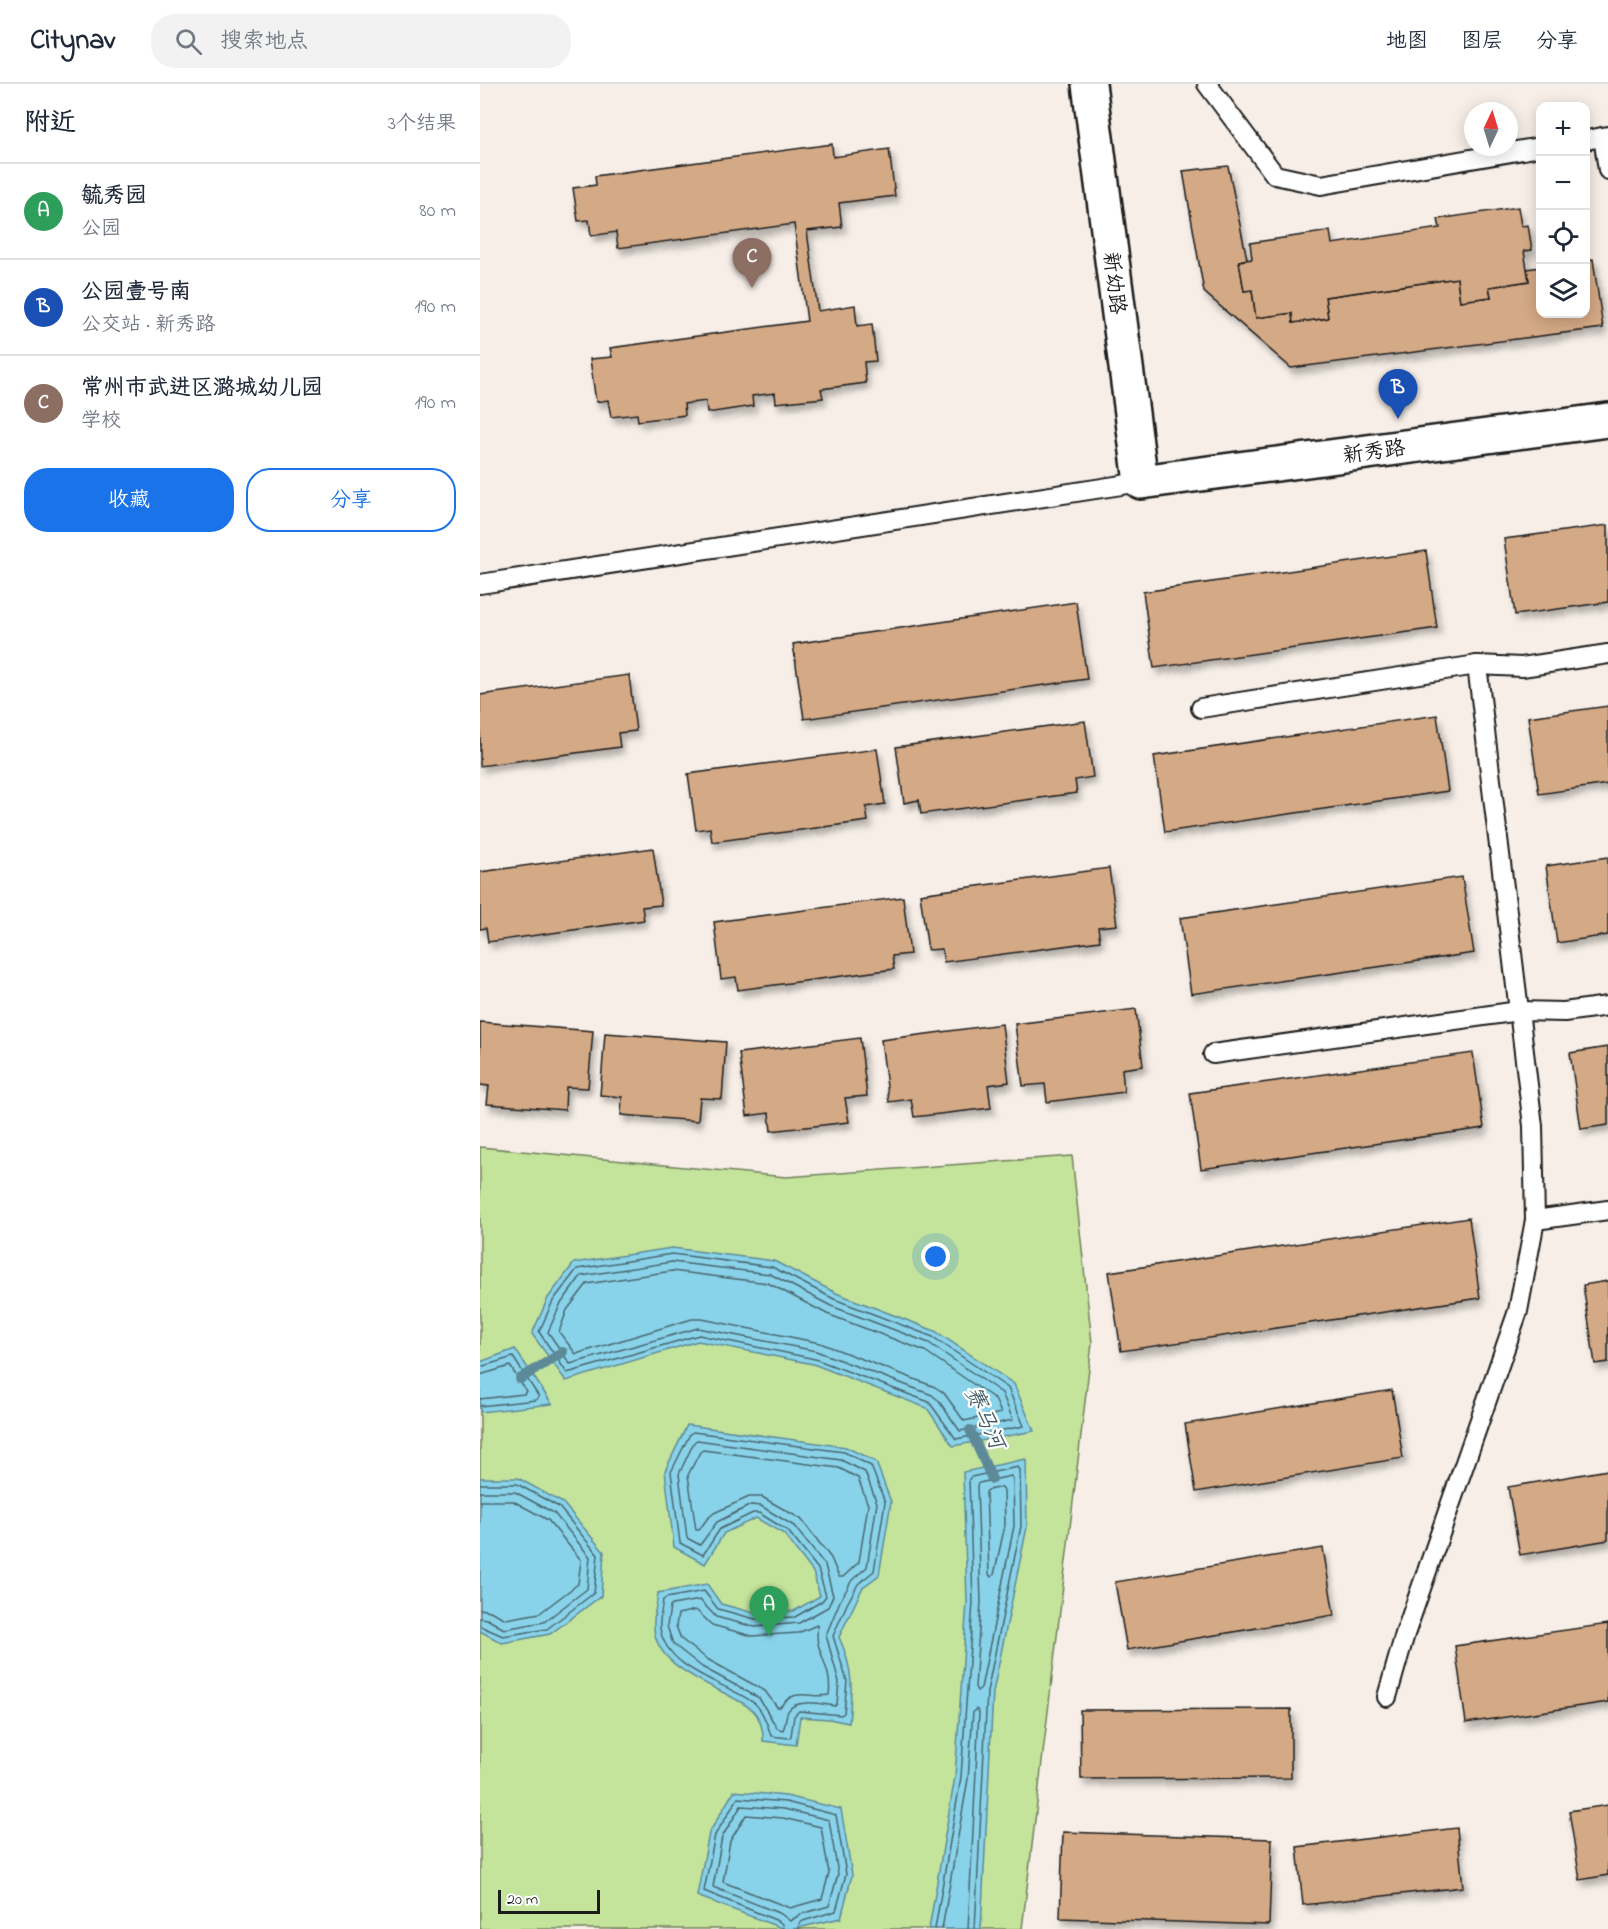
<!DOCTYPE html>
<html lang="zh">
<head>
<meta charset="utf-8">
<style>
	body { margin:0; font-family:"Indie Flower","LXGW WenKai TC",sans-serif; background:#f2f2f3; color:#1f2937 }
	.controls { position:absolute; right:18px; top:18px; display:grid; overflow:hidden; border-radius:12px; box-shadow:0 3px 15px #0003 }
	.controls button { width:54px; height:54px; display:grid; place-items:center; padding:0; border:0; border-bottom:2px solid #e0e1e3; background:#fff; color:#1f2937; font:30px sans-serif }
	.compass { position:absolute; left:984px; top:18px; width:54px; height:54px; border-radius:50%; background:#fff; box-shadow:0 3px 15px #0003; rotate:4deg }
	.scale { position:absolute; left:18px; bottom:15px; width:102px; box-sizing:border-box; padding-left:6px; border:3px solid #1c1c1c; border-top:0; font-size:16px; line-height:21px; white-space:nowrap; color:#1c1c1c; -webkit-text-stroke:4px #fff; paint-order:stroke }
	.you { position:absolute; left:456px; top:1173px; width:21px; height:21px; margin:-15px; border:4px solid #fff; border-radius:50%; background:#1a73e8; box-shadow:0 0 0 9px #1a73e833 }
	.badge { display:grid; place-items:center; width:39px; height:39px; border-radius:50%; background:#1a73e8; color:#fff; font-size:20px; font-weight:700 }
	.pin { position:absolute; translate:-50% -50px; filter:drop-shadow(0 2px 3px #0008) }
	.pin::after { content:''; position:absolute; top:32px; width:21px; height:18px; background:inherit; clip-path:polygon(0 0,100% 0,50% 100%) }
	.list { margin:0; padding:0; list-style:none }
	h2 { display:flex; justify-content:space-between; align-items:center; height:78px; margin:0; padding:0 24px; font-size:26px }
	h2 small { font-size:20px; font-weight:400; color:#747a83 }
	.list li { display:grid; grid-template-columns:39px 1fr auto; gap:18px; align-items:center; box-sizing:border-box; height:96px; padding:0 24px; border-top:2px solid #e0e1e3 }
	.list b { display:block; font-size:22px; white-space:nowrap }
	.list p { margin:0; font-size:20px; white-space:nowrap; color:#747a83 }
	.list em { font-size:20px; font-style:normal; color:#747a83 }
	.actions { display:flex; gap:12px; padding:18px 24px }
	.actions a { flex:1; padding:14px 0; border:2px solid #1a73e8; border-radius:24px; text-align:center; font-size:21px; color:#1a73e8 }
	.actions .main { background:#1a73e8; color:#fff }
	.icon { flex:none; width:33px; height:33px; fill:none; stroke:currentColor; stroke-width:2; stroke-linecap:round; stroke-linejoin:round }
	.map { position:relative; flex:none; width:1128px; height:1845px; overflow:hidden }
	header { display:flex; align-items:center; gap:36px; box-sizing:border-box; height:84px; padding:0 30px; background:#fff; border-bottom:2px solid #e0e1e3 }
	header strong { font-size:28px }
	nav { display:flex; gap:33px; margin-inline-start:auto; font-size:21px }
	.search { width:420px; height:54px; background:#f2f2f3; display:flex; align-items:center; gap:15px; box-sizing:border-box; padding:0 21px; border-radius:24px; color:#747a83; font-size:22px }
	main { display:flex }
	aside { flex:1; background:#fff }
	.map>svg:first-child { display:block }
</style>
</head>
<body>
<header>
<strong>Citynav</strong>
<div class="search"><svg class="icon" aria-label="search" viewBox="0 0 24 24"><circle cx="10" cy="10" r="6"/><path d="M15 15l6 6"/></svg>搜索地点</div>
<nav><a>地图</a><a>图层</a><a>分享</a></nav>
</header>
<main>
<aside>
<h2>附近<small>3个结果</small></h2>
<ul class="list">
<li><span class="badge" style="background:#2e9e5b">A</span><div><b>毓秀园</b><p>公园</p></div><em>80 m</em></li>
<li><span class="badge" style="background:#1a4fb4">B</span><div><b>公园壹号南</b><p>公交站 · 新秀路</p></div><em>190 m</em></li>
<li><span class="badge" style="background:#8d6e63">C</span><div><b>常州市武进区潞城幼儿园</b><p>学校</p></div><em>190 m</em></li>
</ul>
<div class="actions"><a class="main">收藏</a><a>分享</a></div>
</aside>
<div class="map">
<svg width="1128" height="1845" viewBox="0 0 1128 1845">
	<defs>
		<filter id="shadow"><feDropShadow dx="3.5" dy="6" stdDeviation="3" flood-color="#0004"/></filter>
	</defs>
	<rect width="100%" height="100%" fill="#f6eee7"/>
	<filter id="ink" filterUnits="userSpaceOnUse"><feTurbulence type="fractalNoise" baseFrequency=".0167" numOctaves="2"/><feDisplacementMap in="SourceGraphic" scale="12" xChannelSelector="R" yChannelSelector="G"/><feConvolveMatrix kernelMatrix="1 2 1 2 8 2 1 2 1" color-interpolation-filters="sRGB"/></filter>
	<g filter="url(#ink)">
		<path fill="#c4e39b" stroke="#70805c" stroke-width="1.5" d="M0,1063L306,1093L592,1072L612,1259L542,1845H0Z"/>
		<g fill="#89d3ea" stroke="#5d8a98" stroke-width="1.5">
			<path d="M192,1164L294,1177L356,1209L455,1247L534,1300L554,1347L473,1362L447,1324L333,1280L218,1257L86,1297L52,1250L68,1214L94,1179Z"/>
			<path d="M35,1265L72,1320L0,1328V1278Z"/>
			<path d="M207,1341L366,1363L396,1378L411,1418L399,1491L383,1503L359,1553C374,1587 372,1604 369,1639L349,1635L320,1633L316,1661L283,1657C284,1646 279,1630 270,1624C240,1602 174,1586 174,1542C173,1532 177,1520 178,1509L227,1500L241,1520L274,1529L314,1527L340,1512L333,1488L304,1450L276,1434L244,1449L225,1480L194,1463L185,1387Z"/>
			<path d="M546,1375L547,1443L513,1608L501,1845H449L475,1693L487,1518L483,1388Z"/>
			<path d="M0,1394H38L83,1419L124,1468L121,1512L70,1550L22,1559L0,1547Z"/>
			<path d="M254,1707L306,1712L361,1725L372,1791L361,1834L313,1845H304L217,1812L229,1749Z"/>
		</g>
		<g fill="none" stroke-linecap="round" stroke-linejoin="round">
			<g stroke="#48656e" stroke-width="1.5">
				<path d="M192,1170L292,1183L354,1215L453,1253L528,1304L544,1342L476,1355L449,1318L335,1275L219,1251L87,1289L59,1248L73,1217L97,1185Z"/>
				<path d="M192,1178L290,1190L351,1222L449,1259L522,1309L533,1336L480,1347L458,1316L452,1311L336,1267L218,1244L90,1280L68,1248L80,1221L101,1192Z"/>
				<path d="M192,1187L288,1199L347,1230L445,1267L515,1315L521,1329L484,1337L464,1309L455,1303L340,1259L222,1235H212L96,1270L79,1248L87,1226L107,1200Z"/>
				<path d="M0,1283L33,1273L59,1313L56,1316L0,1322"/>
				<path d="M0,1291L30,1282L46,1307L44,1310L0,1315"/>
				<path d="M213,1348L364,1368L391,1382L405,1418L394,1487L378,1500L367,1520L353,1552L367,1597L364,1629L361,1631L319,1627L314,1632L311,1652L309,1654L291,1652C288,1642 282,1625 274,1619C245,1598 186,1586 180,1544C179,1536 182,1525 183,1516L186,1514L224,1507L238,1525L275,1535L315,1533L342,1517L346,1512L338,1485L308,1447L279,1429H273L240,1445L223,1471L200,1459L191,1388L210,1350Z"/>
				<path d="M217,1356L361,1376L385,1388L397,1419L387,1483L372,1496L360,1517L346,1551L359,1598L357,1620L355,1622C342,1620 315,1614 308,1627C305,1633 306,1640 303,1646L297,1644L279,1614L222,1583L193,1560L187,1542L190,1523L192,1521L220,1516L236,1533L275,1543L319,1539L348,1523L353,1512L345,1481L314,1442L281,1422L271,1421L237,1438L220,1461L207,1454L199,1390L214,1358Z"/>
				<path d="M223,1366L359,1384L378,1394L388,1421L379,1478L363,1493H359L351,1474L321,1435L282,1413H269L234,1429L227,1435L219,1446H216L208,1391L220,1368Z"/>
				<path d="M531,1392L533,1395L534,1442L501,1604L497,1607L495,1603L501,1518L497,1401L499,1399Z"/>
				<path d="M0,1400H37L79,1423L118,1471L114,1509L67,1545L23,1552L0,1542"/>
				<path d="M522,1403L524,1406L525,1441L514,1491L511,1493L509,1490L506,1408L508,1406Z"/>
				<path d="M0,1408H35L74,1429L110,1473L107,1505L64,1538L24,1545L7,1535L0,1534"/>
				<path d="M0,1417H33L68,1436L101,1476L98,1500L60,1529L26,1535L10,1527L0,1525"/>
				<path d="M216,1526L232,1541L272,1552L318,1549L337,1541C338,1547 336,1553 338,1560C343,1577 352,1592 349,1611C329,1615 316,1602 300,1623H297L285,1607L227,1575L201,1555L196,1542L198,1530Z"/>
				<path d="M261,1722L304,1725L349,1736L358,1790L349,1822L321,1830L310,1837L301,1830L233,1803L242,1753Z"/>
				<path d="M266,1731L303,1734L341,1743L349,1789L342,1815L310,1824L243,1798L250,1757Z"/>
				<path d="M303,1845L302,1840L298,1837L224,1807L235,1751L258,1714L306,1718L356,1731L366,1790L356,1827L323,1837L319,1840V1845"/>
				<path d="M455,1845L481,1693L493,1518L489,1395L491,1393L538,1383L540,1386L541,1442L507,1608L495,1845"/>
				<path d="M462,1845L488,1695L493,1628L496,1625L499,1628L488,1845"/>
			</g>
			<g stroke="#5d8a98" stroke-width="10">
				<path d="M40,1295L83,1268"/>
				<path d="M490,1346L512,1395"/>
			</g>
		</g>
		<g fill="#d4a985" stroke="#1c1c1c" stroke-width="1.5" filter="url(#shadow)">
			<path d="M352,60L353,73L409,65L415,112L359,119L362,143L327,147L338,227L375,221L377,242L392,240L396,277L384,278L386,299L341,305L343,314L296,319L295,309L272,312L273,322L227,329L226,317L204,320L205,331L158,337L157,330L131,333L128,316L116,318L110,275L132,273L130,264L327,237L314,140L138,164L136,148L111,152L109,136L98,137L93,104L116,101L115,92Z"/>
			<path d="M748,82L767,175L759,177L764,207L772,206L776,234L812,229L813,239L848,234L845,213L977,194L980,217L1011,213L1009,203L1049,197L1047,185L1060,183V230H1106V176L1113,175L1123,244L811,284L724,208L703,87Z"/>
			<path d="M1038,123L1041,142L1048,141L1052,166L1044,167L1049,197L1009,203L1011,213L980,217L977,194L845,213L848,234L813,239L812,229L776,234L772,206L764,207L759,177L772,175L770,159L850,147L852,160L960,144L958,135Z"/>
			<path d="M1128,441V518L1035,531L1024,455Z"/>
			<path d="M946,467L957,544L674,584L663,508Z"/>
			<path d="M596,518L607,595L324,635L313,560Z"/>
			<path d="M149,591L156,647L138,649L140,663L0,682V611Z"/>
			<path d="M1128,622V700L1059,710L1048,633Z"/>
			<path d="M957,631L968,707L685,748L674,672Z"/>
			<path d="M605,637L613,693L595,696L597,709L441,730L439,716L424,719L416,663Z"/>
			<path d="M397,665L405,720L386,723L388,737L232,758L230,744L216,746L208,690Z"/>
			<path d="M173,764L181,821L162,823L164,836L8,858L6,844L0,845V788Z"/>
			<path d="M1128,773V851L1077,859L1066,782Z"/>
			<path d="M629,784L637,841L618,843L620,857L464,878L462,865L448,866L440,810Z"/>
			<path d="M982,793L994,869L711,910L700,834Z"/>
			<path d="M423,813L430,870L412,872L414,885L258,906L256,893L241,895L234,838Z"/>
			<path d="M656,925L663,982L642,985L644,1008L567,1018L565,1000L543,1002L535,940Z"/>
			<path d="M0,938L113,947L108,1004L86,1003L85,1026L7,1020L9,1002L0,1001Z"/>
			<path d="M522,940L529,998L508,1001L511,1024L434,1033L431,1015L409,1018L401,956Z"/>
			<path d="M125,949L246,958L242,1015L220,1014L218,1037L141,1031L142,1013L120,1011Z"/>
			<path d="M380,954L387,1012L365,1014L369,1038L291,1047L289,1029L267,1032L259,969Z"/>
			<path d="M1128,963V1041L1101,1045L1090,969Z"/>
			<path d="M993,969L1004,1044L721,1085L710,1009Z"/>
			<path d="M989,1134L1000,1214L641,1267L629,1188Z"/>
			<path d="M1128,1197V1278L1115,1280L1103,1201Z"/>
			<path d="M912,1306L923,1374L716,1408L705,1340Z"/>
			<path d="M1128,1386V1456L1040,1471L1028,1403Z"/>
			<path d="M843,1464L854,1531L647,1566L635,1498Z"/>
			<path d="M1128,1540V1618L986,1639L975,1562Z"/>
			<path d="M811,1625V1694L601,1695L600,1626Z"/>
			<path d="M1128,1721V1791L1100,1796L1089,1727Z"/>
			<path d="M977,1744L983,1803L823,1821L817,1763Z"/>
			<path d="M583,1748L792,1755L789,1841L580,1834Z"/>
		</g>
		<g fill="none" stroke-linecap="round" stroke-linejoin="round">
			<defs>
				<g id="lane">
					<path d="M727,0L795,91L841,101L1060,63"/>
					<path d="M1123,53L1128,86"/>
					<path d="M1106,56L1128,52"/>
					<path d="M0,500L661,398"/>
					<path d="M721,624L997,581L1042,583L1128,570"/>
					<path d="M733,970L1039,927L1084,928L1128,922"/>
					<path d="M1055,1136L1128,1126"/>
					<path d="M907,1613L925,1550L1038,1227L1055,1136L1053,1042L997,581"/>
				</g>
				<path id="street" d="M609,0L661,398L1128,336"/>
			</defs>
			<use href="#lane" stroke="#1c1c1c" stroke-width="22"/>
			<use href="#street" stroke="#1c1c1c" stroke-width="38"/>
			<use href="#lane" stroke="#fff" stroke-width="18"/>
			<use href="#street" stroke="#fff" stroke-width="33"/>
		</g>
	</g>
	<g text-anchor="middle" stroke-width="4.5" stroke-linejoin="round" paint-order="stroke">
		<g font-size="21" fill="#1c1c1c" stroke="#fff">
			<text transform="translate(635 199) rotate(83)" y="7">新幼路</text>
			<text transform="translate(894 367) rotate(-8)" y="7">新秀路</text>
		</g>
		<g font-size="22" font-style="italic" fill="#425c64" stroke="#fff">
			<text transform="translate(506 1333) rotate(66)" y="8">赛马河</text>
		</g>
	</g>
</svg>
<div class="controls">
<button>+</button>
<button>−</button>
<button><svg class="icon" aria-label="locate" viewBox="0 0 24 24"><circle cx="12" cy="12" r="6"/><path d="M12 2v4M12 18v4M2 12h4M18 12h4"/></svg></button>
<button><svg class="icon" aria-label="layers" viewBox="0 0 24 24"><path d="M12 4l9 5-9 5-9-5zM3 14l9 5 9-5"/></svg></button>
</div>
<svg class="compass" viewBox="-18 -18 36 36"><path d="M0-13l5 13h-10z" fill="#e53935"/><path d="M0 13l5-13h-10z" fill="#747a83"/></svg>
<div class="scale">20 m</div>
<div class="you"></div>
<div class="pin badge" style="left:289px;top:1552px;background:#2e9e5b">A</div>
<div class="pin badge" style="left:918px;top:335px;background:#1a4fb4">B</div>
<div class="pin badge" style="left:272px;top:204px;background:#8d6e63">C</div>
</div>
</main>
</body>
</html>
